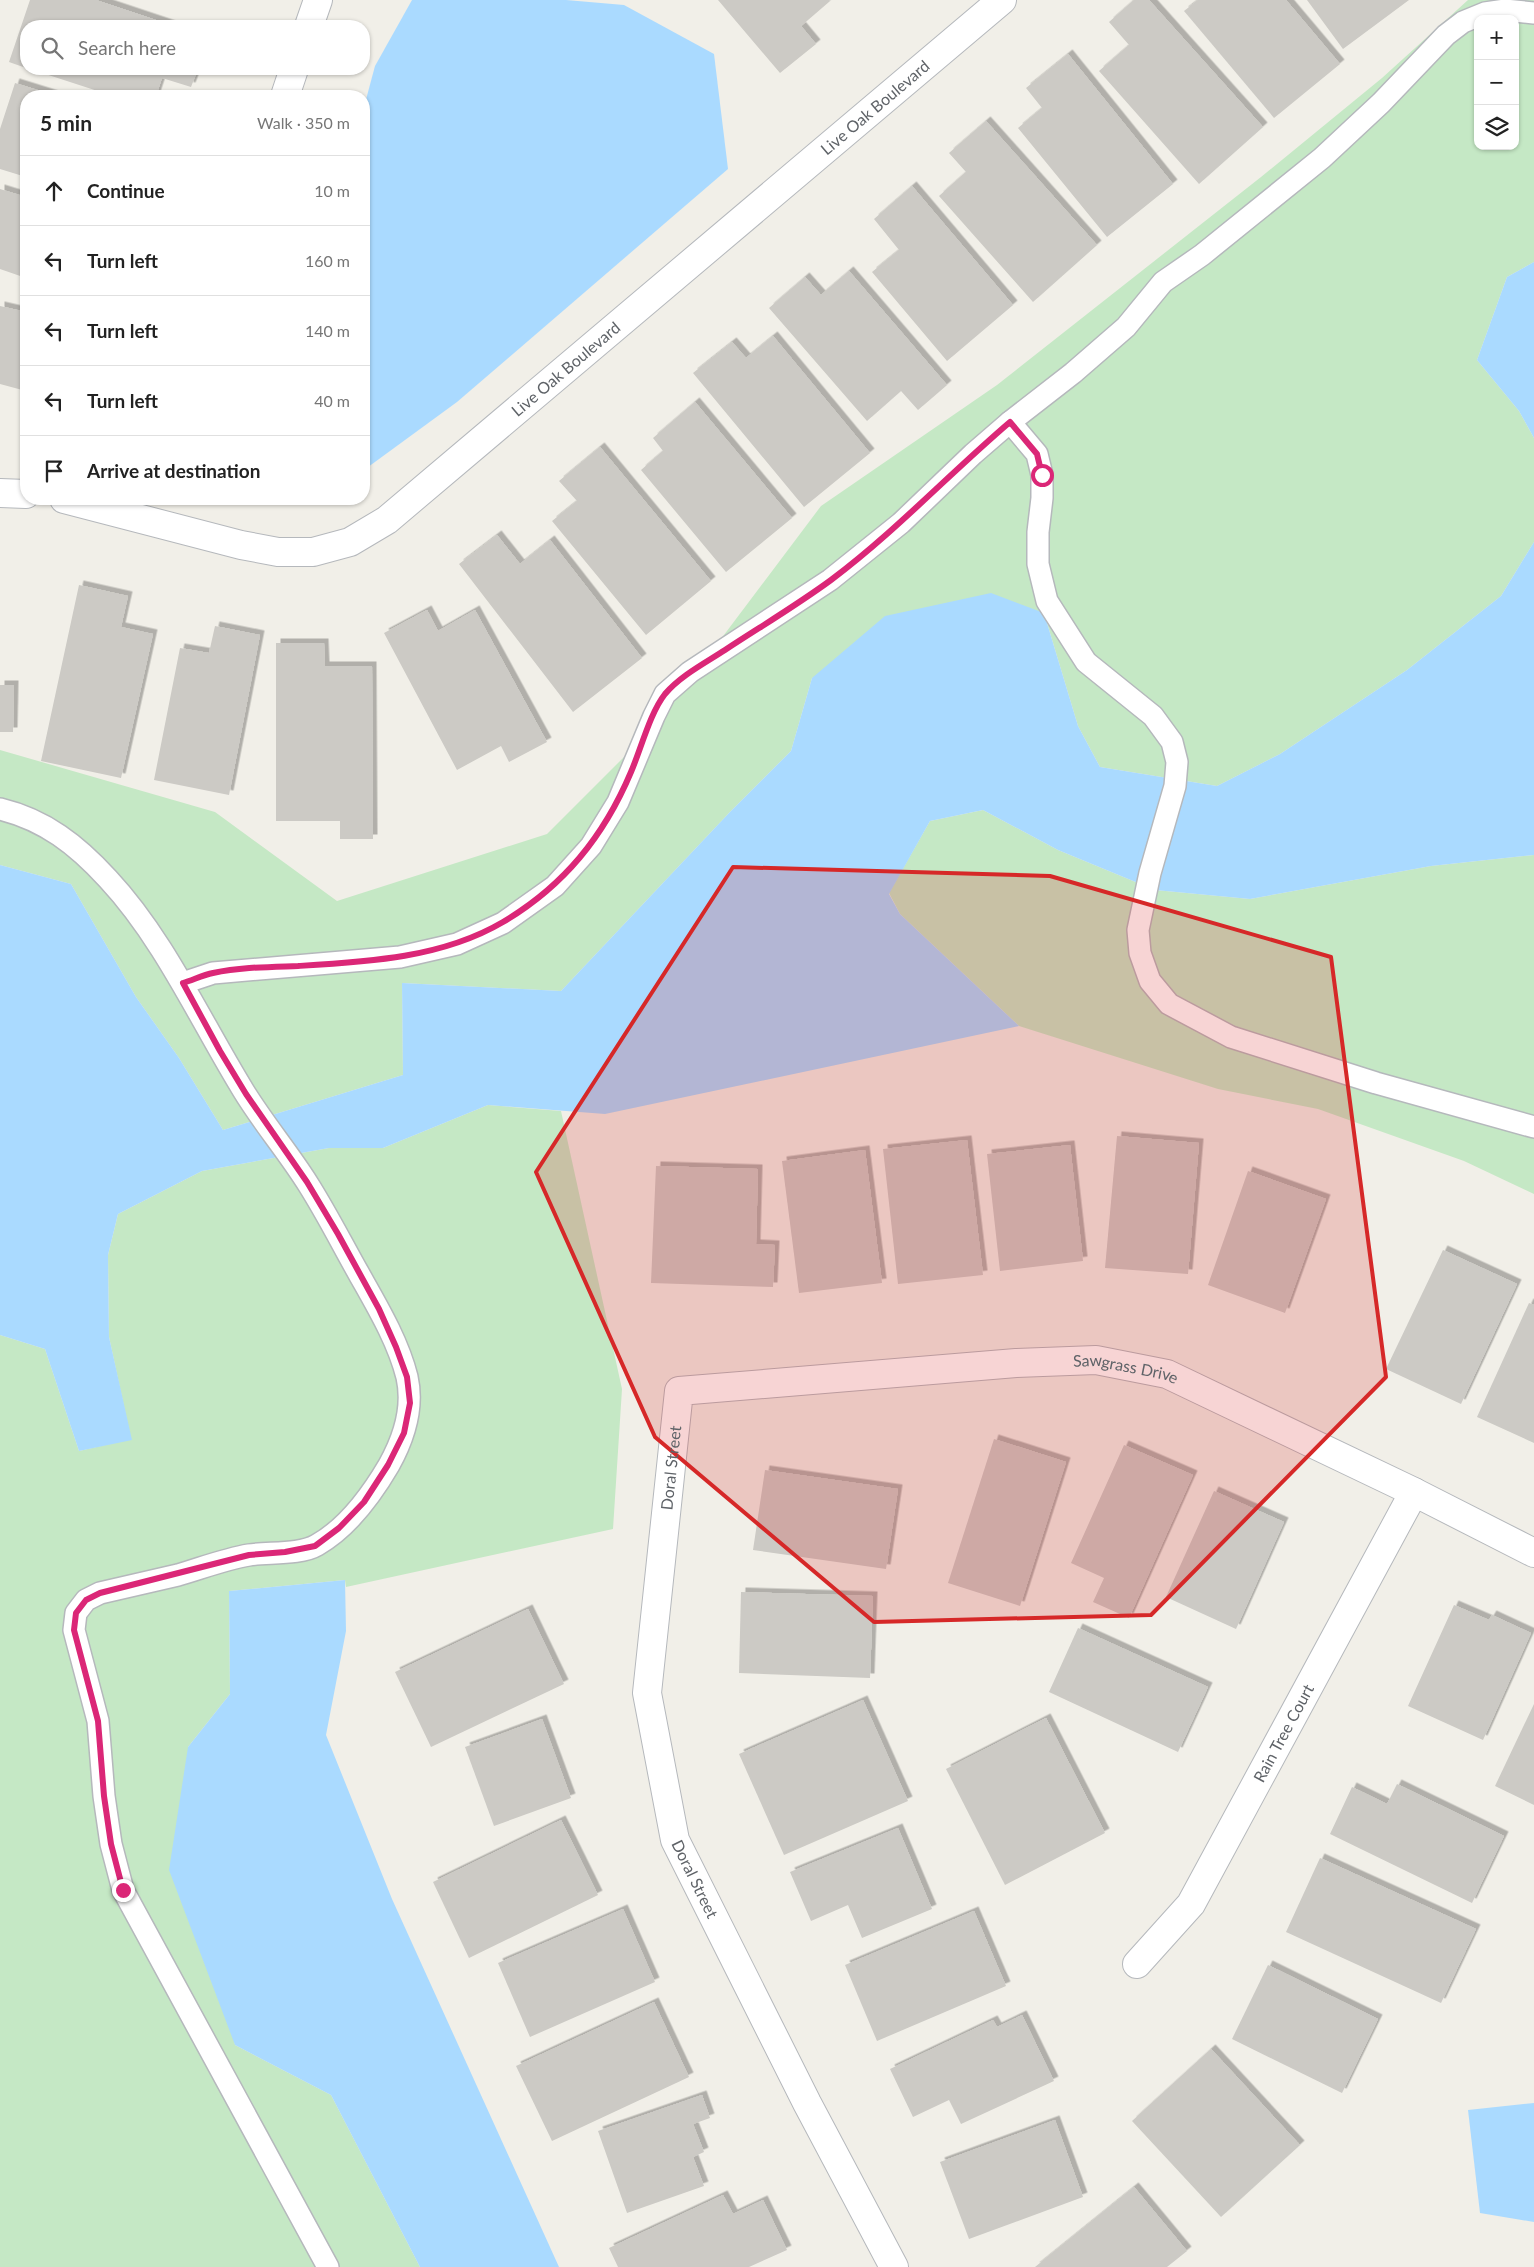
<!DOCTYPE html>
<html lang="en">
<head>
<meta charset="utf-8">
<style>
	body { margin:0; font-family:Lato,sans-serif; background:#f6f6f6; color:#222 }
	.controls { position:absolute; right:15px; top:15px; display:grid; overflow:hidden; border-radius:10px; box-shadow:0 1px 4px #0004 }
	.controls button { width:45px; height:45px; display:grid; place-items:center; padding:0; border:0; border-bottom:1px solid #e0e0e0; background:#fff; color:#222; font:25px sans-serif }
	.stop { position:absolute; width:15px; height:15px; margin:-11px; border:4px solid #db2777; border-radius:50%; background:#fff }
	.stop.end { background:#db2777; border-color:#fff; box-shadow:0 1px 5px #0008 }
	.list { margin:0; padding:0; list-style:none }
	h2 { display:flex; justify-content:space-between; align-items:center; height:65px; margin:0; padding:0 20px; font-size:21px }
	h2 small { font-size:16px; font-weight:400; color:#767676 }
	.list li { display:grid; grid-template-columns:32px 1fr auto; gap:15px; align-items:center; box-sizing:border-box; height:70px; padding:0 20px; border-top:1px solid #e0e0e0 }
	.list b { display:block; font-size:19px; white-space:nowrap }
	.list em { font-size:16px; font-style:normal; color:#767676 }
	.icon { flex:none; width:28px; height:28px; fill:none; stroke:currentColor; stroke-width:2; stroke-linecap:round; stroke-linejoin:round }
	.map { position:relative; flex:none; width:1534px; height:2267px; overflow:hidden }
	.search { position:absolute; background:#fff; box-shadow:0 1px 4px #0004; left:20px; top:20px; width:350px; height:55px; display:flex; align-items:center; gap:12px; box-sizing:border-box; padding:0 18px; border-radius:20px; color:#767676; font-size:19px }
	.panel { position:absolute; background:#fff; box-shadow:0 1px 4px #0004; left:20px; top:90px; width:350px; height:415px; border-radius:20px }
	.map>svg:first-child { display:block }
</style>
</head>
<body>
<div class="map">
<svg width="1534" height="2267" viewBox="0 0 1534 2267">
	<defs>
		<filter id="shadow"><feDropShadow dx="4.5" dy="-4.5" stdDeviation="0" flood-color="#0004"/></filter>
	</defs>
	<rect width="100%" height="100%" fill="#f1efe8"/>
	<g fill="#c5e8c5" fill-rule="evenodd">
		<path d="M1468,0H1534V262L1507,277L1477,360L1519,411L1534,438V542L1501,596L1407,670L1280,754L1217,786L1100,767L1078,726L1044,613L812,678L791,751L729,813L561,991L402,983L403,1075L223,1130L179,1058L136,997L71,884L0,865V750L215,812L337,901L547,834L657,724L821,506L997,385L1261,177L1382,78ZM1478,19H1515V146H1478Z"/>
		<path d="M983,810L1058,850L1155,890L1250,899L1431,866L1534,855V1194L1464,1161L1318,1109L1218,1089L1019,1026L900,914L889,893L930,821Z"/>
		<path d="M488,1105L561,1111L622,1389L613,1529L346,1587L345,1580L229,1591L230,1694L188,1747L235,2045L331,2095L420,2267H0V1335L45,1349L79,1451L131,1439L109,1337L108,1255L118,1214L202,1171L329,1148H383Z"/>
	</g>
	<g fill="#aadaff">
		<path d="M412,0H566L624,5L714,54L728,169L457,402L364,470V107L375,66Z"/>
		<path d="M1534,262V438L1519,411L1477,360L1507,277Z"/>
		<path d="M1534,542V855L1431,866L1250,899L1155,890L1058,850L983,810L930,821L889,894L900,914L1019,1026L605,1114L488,1105L383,1148H329L202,1171L118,1214L108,1255L109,1337L132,1440L79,1451L45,1349L0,1335V865L71,884L136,997L179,1058L223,1130L403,1075L402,983L561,991L729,813L791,751L812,678L885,616L991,593L1044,613L1078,726L1100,767L1217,786L1280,754L1407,670L1501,596Z"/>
		<path d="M345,1580L346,1631L326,1735L392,1899L559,2267H420L331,2095L235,2045L169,1870L188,1747L230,1694L229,1591Z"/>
		<path d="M1534,2103V2222L1480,2213L1468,2110Z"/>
	</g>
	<g fill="#cccac5" filter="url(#shadow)">
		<path d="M30,0H96L174,26H26V68L9,62Z"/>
		<path d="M718,0H829L830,1L801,26L816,44L780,73Z"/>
		<path d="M1134,0H1149L1263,127L1199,184L1099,71L1129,45L1109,22Z"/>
		<path d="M1198,0H1286L1340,64L1274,118L1184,11Z"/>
		<path d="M1307,0H1409L1343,49Z"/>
		<path d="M1068,54L1173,184L1107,237L1018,128L1042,108L1026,88Z"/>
		<path d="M30,69H198L191,87L162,78L156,96H113Z"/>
		<path d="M15,83L57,96H26V177L0,169V129Z"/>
		<path d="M986,121L1097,245L1033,302L939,196L966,172L949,153Z"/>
		<path d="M912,186L1013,305L947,361L872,272L899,250L874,219Z"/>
		<path d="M0,189L26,197V278L0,269Z"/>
		<path d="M849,271L947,385L918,410L901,391L867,421L769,308L805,277L821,295Z"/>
		<path d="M0,306L26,312V391L0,384Z"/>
		<path d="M773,336L870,453L804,507L693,373L732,342L746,358Z"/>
		<path d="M695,402L792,518L726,572L641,470L663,451L653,438Z"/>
		<path d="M600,447L711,581L646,635L552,521L577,501L559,481Z"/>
		<path d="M497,535L520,564L550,540L642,658L573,712L459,564Z"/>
		<path d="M79,585L128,596L121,627L153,634L121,778L41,761Z"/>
		<path d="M427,610L438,631L475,610L547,742L509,762L501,746L457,770L384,633Z"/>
		<path d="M215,626L260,635L229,795L154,780L180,648L209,653Z"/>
		<path d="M276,643H324L325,666H372L373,839H340V821H276Z"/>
		<path d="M0,685H14L13,732H0Z"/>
		<path d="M1117,1136L1199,1143L1188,1274L1105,1268Z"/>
		<path d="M967,1140L983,1275L898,1284L883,1149Z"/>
		<path d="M1070,1145L1083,1261L1000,1271L987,1154Z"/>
		<path d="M865,1150L882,1283L799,1293L782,1161Z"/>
		<path d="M656,1166L758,1169L756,1244L775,1245L773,1287L651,1283Z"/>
		<path d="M1248,1171L1326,1199L1285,1313L1208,1285Z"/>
		<path d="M1443,1250L1517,1284L1461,1404L1386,1369Z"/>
		<path d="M1529,1303L1534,1305V1443L1477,1417Z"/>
		<path d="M994,1439L1066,1462L1020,1606L948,1583Z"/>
		<path d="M1124,1445L1193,1475L1129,1618L1093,1602L1104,1578L1071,1563Z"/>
		<path d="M765,1470L898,1489L886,1569L753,1550Z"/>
		<path d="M1214,1491L1284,1522L1236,1629L1166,1597Z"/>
		<path d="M741,1592L873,1596L870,1678L739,1673Z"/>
		<path d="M1454,1605L1489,1620L1492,1615L1531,1633L1483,1740L1408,1706Z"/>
		<path d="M528,1609L564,1684L431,1747L395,1672Z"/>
		<path d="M1078,1628L1208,1687L1178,1752L1049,1692Z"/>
		<path d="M863,1700L908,1801L784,1855L739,1754Z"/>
		<path d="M1534,1704V1805L1495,1786Z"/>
		<path d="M1046,1718L1105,1833L1005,1885L946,1769Z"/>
		<path d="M542,1719L571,1798L494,1826L465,1747Z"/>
		<path d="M1397,1784L1504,1836L1472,1903L1330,1834L1352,1787L1387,1804Z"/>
		<path d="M561,1820L598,1895L469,1958L433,1882Z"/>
		<path d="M898,1828L932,1909L862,1938L848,1905L811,1921L790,1872Z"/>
		<path d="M1320,1858L1476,1929L1441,2003L1286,1932Z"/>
		<path d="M623,1909L655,1982L530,2037L498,1963Z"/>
		<path d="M974,1911L1006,1986L877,2041L845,1965Z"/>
		<path d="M1268,1965L1378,2019L1342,2093L1232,2039Z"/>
		<path d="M654,2002L689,2077L552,2141L516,2066Z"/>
		<path d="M1022,2015L1054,2081L961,2124L949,2100L913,2117L890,2069L993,2020L997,2027Z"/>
		<path d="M1211,2049L1300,2145L1221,2217L1132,2121Z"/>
		<path d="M702,2095L710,2118L693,2124L704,2152L693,2157L704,2186L627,2213L598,2131Z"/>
		<path d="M1055,2120L1083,2197L969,2239L940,2162Z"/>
		<path d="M1134,2187L1187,2251L1167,2267H1035Z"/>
		<path d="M723,2195L733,2214L763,2200L787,2250L749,2267H618L609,2248Z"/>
	</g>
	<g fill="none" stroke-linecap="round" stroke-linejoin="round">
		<defs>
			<g id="service">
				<path d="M1010,422L1037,454L1042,475V498L1038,532V564L1047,601L1086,662L1153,716L1172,742L1177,762L1175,786L1150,873L1138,930L1140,953L1150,981L1169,1004L1231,1037L1376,1083L1534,1127"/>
				<path d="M0,809C45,820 77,845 108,879C164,939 200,1020 243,1090C263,1123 288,1152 308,1184C327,1214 342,1244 359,1274C377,1306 398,1341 407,1377C414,1408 404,1438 389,1465C372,1494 347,1528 317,1545C300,1555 269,1552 249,1555C225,1559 202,1568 178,1575C152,1581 126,1587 100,1593L86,1600L76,1613L74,1630L98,1721L104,1796L111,1844L123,1890L328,2267"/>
				<path d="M183,983L213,973L400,957L457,944L503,923L555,886L591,846L618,802L654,716L665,694L690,672L830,580L901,523L973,454L1010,422L1073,373L1126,327L1163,282L1202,255L1322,158L1381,103L1446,35L1463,22L1485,13L1505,10L1534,13"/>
			</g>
			<g id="minor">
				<path d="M309,26L318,0"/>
				<path d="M285,96L294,69"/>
				<path d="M0,493L26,494"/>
				<path id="s1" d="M64,499L241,545L278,552H313L350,542L387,520L1002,0"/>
				<path id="s2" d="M1137,1964L1191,1904L1414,1492"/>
				<path id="s3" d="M894,2267L807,2103L675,1840L647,1693L679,1391L1016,1363L1096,1360L1167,1374L1414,1492L1534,1553"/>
			</g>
		</defs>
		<use href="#service" stroke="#b5b8bc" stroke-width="24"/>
		<use href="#minor" stroke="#b5b8bc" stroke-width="30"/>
		<use href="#service" stroke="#fff" stroke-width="21"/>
		<use href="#minor" stroke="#fff" stroke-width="28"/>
	</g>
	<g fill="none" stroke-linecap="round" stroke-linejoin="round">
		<path stroke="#db2777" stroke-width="6" d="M123,1890L111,1844L104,1796L98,1721L74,1630L76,1613L86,1600L100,1593L249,1555L285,1552L315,1546L339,1528L364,1502L388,1465L404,1433L410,1403L407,1377L396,1347L379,1309L338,1234L307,1182L246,1094L220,1051L183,983C193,980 203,975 213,973C241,967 270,967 298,966C367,962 442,958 503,922C564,886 604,836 631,772C641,749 650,713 665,694C680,676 705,663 725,650C760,627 797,605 831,580C895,532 949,474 1010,422L1037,454L1042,475"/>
	</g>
	<path fill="#d62828" fill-opacity="0.2" stroke="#d62828" stroke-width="4" stroke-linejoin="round" d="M733,867L1050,876L1331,957L1386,1377L1151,1615L874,1622L655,1437L536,1172Z"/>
	<g text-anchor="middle" stroke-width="4" stroke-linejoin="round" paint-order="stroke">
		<g font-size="16" fill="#5f6368" stroke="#fff">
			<text dy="6" stroke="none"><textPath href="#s1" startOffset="976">Live Oak Boulevard</textPath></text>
			<text dy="6" stroke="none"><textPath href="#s1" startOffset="571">Live Oak Boulevard</textPath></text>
			<text dy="6" stroke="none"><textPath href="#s3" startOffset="1382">Sawgrass Drive</textPath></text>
			<text dy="6" stroke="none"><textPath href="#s3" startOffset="856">Doral Street</textPath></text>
			<text dy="6" stroke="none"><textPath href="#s2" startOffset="275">Rain Tree Court</textPath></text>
			<text transform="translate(695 1879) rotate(64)" y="6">Doral Street</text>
		</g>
	</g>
</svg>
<div class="controls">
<button>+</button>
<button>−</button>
<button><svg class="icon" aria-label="layers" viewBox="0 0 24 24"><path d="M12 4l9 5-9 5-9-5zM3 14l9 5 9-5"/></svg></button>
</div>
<div class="stop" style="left:1042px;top:475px"></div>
<div class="stop end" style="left:123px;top:1890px"></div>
<div class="search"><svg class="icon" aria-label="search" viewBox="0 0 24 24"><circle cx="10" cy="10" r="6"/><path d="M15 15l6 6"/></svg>Search here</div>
<section class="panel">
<h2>5 min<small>Walk · 350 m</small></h2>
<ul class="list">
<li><svg class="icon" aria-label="ahead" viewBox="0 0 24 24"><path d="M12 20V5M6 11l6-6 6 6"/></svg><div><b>Continue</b></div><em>10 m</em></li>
<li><svg class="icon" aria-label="left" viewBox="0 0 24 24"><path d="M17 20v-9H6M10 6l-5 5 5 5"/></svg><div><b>Turn left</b></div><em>160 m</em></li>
<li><svg class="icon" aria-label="left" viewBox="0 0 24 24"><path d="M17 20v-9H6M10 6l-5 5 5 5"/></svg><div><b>Turn left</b></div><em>140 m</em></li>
<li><svg class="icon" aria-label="left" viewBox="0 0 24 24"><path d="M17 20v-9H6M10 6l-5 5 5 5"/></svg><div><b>Turn left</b></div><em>40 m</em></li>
<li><svg class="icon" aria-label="arrive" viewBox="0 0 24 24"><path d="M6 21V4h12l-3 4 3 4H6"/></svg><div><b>Arrive at destination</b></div></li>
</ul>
</section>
</div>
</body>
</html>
